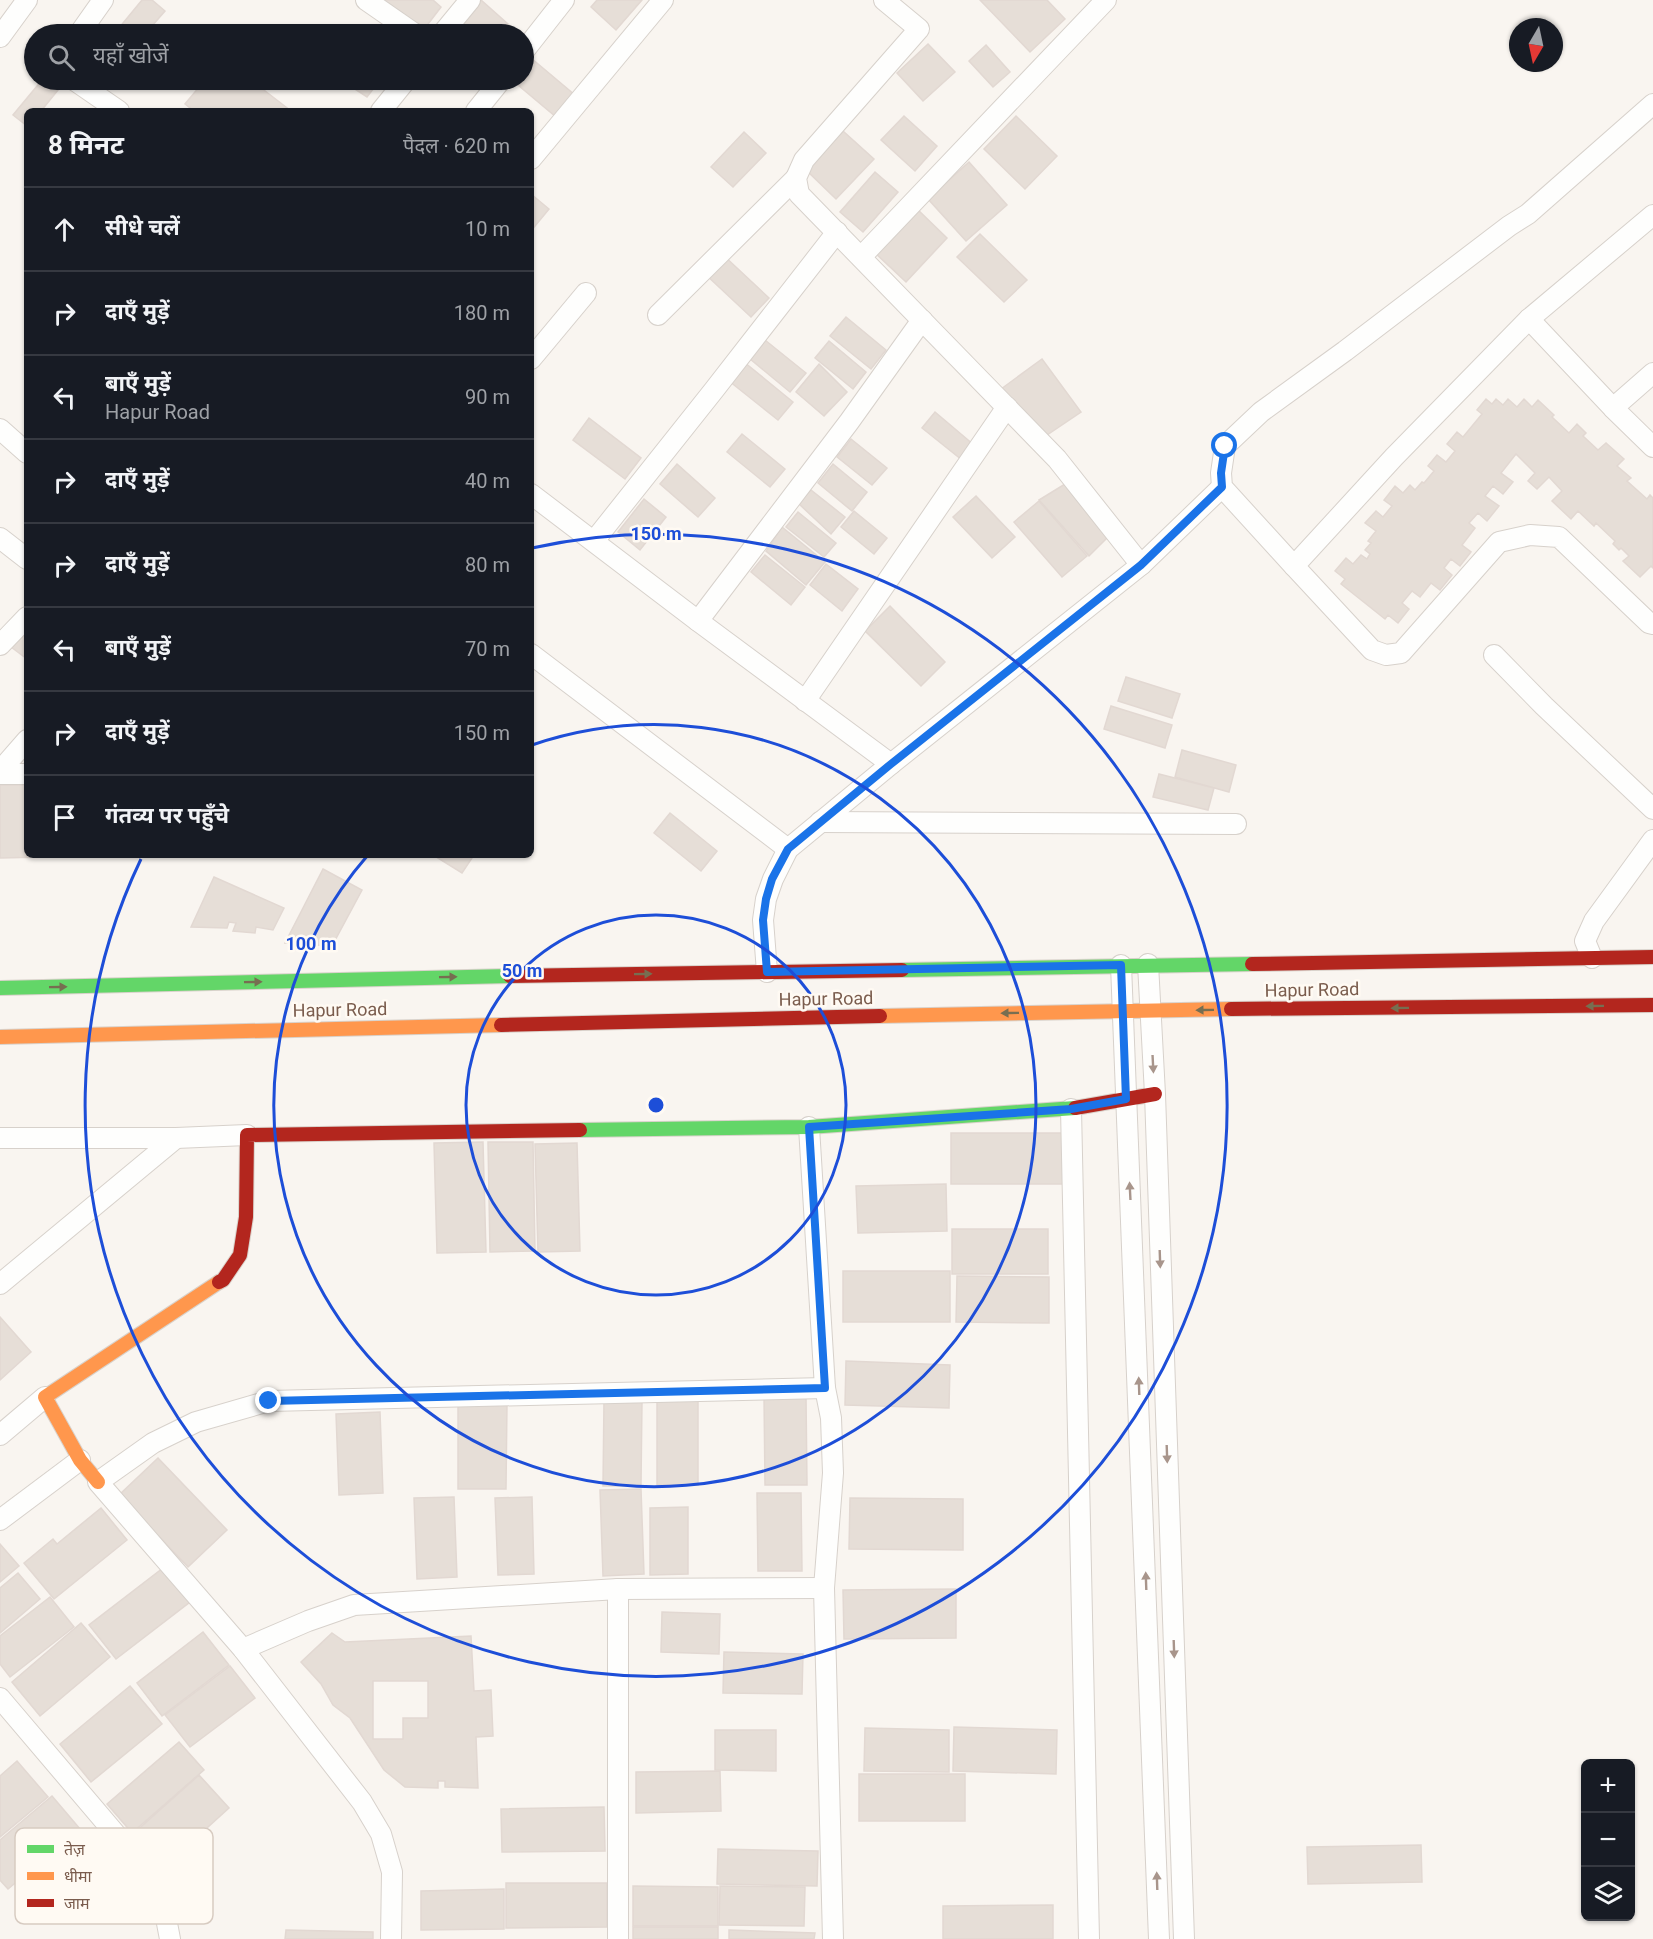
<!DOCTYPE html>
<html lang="hi">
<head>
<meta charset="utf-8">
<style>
	body { margin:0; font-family:Roboto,"Noto Sans Devanagari",sans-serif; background:#242831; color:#f1f3f6 }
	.controls { position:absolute; right:18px; bottom:18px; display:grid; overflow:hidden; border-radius:9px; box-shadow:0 2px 4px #0004 }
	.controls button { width:54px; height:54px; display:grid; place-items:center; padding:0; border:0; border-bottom:2px solid #363941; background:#171b24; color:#f1f3f6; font:30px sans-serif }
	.compass { position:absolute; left:1509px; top:18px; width:54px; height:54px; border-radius:50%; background:#171b24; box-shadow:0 2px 4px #0004; rotate:189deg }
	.stop { position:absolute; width:18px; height:18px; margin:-14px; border:4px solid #1a73e8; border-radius:50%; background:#fff }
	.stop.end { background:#1a73e8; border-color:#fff; box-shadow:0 2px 6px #0008 }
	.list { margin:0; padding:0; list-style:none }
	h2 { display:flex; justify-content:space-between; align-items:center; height:78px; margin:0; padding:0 24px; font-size:26px }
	h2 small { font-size:20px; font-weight:400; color:#9ea1a6 }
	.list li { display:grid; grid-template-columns:39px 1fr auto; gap:18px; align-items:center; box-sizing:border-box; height:84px; padding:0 24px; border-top:2px solid #363941 }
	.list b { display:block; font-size:22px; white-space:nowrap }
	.list p { margin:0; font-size:20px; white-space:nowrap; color:#9ea1a6 }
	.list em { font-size:20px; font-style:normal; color:#9ea1a6 }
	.icon { flex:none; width:33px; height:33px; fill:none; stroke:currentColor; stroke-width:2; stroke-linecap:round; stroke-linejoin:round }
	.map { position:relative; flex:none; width:1653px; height:1939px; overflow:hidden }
	.search { position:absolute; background:#171b24; box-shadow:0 2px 4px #0004; left:24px; top:24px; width:510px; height:66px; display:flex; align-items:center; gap:15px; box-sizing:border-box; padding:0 21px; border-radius:33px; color:#9ea1a6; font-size:22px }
	.panel { position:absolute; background:#171b24; box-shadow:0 2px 4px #0004; left:24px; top:108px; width:510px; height:750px; border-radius:9px }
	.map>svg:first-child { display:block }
</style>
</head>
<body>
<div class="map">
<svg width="1653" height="1939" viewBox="0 0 1653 1939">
	<rect width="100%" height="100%" fill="#f9f5f0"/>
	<g fill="#e6ded7" stroke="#e2d8d2" stroke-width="1.5" fill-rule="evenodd">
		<path d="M142,0H152L165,11L145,34H114Z"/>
		<path d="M381,0H433L441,7L422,32Z"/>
		<path d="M481,0L517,32L515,34H450Z"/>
		<path d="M597,0H642L616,30L591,7Z"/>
		<path d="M980,0H1047L1065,19L1030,52Z"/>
		<path d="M928,44L955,72L923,101L897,73Z"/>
		<path d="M986,45L1010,72L993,87L969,61Z"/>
		<path d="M531,58L575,95L556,117L512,80H524V67Z"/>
		<path d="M42,80H57L63,84L41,111H27V126L13,115Z"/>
		<path d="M205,80H251L291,111H194L185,104Z"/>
		<path d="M341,80H380L367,97Z"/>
		<path d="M904,116L937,146L915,171L881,140Z"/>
		<path d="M1016,116L1057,156L1025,189L984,149Z"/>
		<path d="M843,131L874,159L836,199L806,170Z"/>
		<path d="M744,132L766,153L733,187L711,167Z"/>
		<path d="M969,162L1007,205L966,241L928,199Z"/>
		<path d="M875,172L898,192L863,232L840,212Z"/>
		<path d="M531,194L549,209L531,231Z"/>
		<path d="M915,207L947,238L906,282L873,251Z"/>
		<path d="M980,234L1027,280L1004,302L957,257Z"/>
		<path d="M722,254L769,298L751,317L704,273Z"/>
		<path d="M846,317L886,350L871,369L830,336Z"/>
		<path d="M760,336L806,373L790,392L744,354Z"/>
		<path d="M829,341L866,372L853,389L815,358Z"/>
		<path d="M1042,359L1081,412L1044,437L1001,389Z"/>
		<path d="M744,362L793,402L778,420L729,381Z"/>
		<path d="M819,364L847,392L824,416L796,392Z"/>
		<path d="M1486,399L1492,404L1496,399L1503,405L1508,399L1517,407L1524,399L1532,407L1538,400L1554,415L1552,417L1569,433L1577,424L1586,433L1583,436L1598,450L1606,443L1624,459L1617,466L1631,478L1627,481L1647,499L1650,495L1653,498V568L1651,566L1640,577L1623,561L1629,556L1621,548L1619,550L1613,544L1615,541L1596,523L1594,526L1578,511L1571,519L1552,501L1562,491L1549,477L1537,489L1528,481L1535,473L1516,454L1501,473L1513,482L1503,494L1493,486L1485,496L1499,506L1487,521L1478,513L1469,523L1475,528L1462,545L1471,552L1460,566L1451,559L1444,568L1452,575L1440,590L1431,583L1420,597L1412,591L1402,603L1409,609L1398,623L1388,615L1385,619L1341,584L1345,579L1335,571L1346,558L1353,564L1361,555L1367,559L1370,554L1365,550L1371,543L1368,541L1376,531L1365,523L1376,511L1383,517L1392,506L1384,500L1395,486L1403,493L1410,485L1415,490L1422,482L1424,483L1434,471L1428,466L1437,455L1446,462L1455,451L1447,444L1457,432L1463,437L1482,414L1477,410Z"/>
		<path d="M935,412L974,445L962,460L922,428Z"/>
		<path d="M589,418L641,458L625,479L573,440Z"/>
		<path d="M742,434L785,469L770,487L727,452Z"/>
		<path d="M851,439L887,468L872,485L837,457Z"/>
		<path d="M677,464L715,498L698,517L660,484Z"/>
		<path d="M833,464L867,492L852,511L818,483Z"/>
		<path d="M1065,484L1111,534L1089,556L1039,500Z"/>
		<path d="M811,490L845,517L831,534L798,503Z"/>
		<path d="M976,496L1015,537L992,558L953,517Z"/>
		<path d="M644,499L666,517L640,550L618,532Z"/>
		<path d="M1039,501L1087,556L1062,577L1014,522Z"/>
		<path d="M854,511L887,538L874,554L841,527Z"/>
		<path d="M798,512L836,543L824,557L786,527Z"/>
		<path d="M782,527L825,562L806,585L766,551Z"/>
		<path d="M765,555L805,587L791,605L751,572Z"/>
		<path d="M826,564L858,589L842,611L810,585Z"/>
		<path d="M890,606L945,662L921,686L865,631Z"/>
		<path d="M27,630V659L11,647Z"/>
		<path d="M1126,677L1180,694L1172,718L1118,701Z"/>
		<path d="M1111,706L1172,725L1165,748L1104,729Z"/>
		<path d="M1182,750L1236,765L1229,792L1175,777Z"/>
		<path d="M1159,774L1214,788L1208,810L1153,797Z"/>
		<path d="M0,785H27V855H44V857L0,858Z"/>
		<path d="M670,813L717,851L701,871L654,833Z"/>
		<path d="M433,855H474L462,873Z"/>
		<path d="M323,869L362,890L332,946L285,943Z"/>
		<path d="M214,877L284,908L273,930L256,927L255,933L233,931L236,923L229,922L227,928L191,927Z"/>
		<rect x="951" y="1133" width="114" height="51"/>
		<path d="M483,1142L486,1252L437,1253L434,1143Z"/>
		<path d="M488,1142H533L535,1251L490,1252Z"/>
		<path d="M577,1143L580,1251L538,1252L535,1144Z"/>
		<path d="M946,1184L947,1231L858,1233L856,1186Z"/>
		<rect x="952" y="1229" width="96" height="45"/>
		<rect x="843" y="1271" width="107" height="51"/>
		<path d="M957,1276L1049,1277V1323L956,1322Z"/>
		<path d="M0,1317L31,1352L0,1380Z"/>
		<path d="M846,1361L950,1365L949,1408L845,1405Z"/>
		<path d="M764,1396H806L807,1485H765Z"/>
		<rect x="657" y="1398" width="41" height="87"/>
		<path d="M604,1400L642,1401L641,1486H603Z"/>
		<path d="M458,1402L507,1403L506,1489H458Z"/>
		<path d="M380,1412L383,1493L339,1495L336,1414Z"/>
		<path d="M158,1458L227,1530L188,1567L119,1495Z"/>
		<path d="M641,1489L644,1574L603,1576L600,1490Z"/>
		<path d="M757,1493H801L802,1571H758Z"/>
		<path d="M454,1497L457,1577L417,1579L414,1498Z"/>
		<path d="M532,1497L534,1574L498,1575L495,1498Z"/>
		<path d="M850,1498L963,1499V1550L849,1549Z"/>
		<path d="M688,1507V1574L650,1575V1508Z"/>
		<path d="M101,1508L127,1540L54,1599L24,1563L53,1539L57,1544Z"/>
		<path d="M0,1544L19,1566L0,1582Z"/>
		<path d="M163,1568L190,1602L116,1659L89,1625Z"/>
		<path d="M18,1573L40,1599L0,1633V1588Z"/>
		<path d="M956,1589V1638L844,1639L843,1590Z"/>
		<path d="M50,1597L74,1627L10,1677L0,1664V1636Z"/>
		<path d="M662,1612L720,1614L719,1654L661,1652Z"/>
		<path d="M81,1623L110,1657L40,1716L12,1682Z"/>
		<path d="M203,1632L229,1665L162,1716L137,1683Z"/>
		<path d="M332,1633L345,1642L471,1636L474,1691L491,1690L493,1736L476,1737L478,1788L445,1787V1781H438V1788L405,1787L384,1770L350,1718L333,1705L321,1684L301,1662ZM373,1681H428V1718H403V1739H373Z"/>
		<path d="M724,1652L803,1654L802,1694L723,1693Z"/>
		<path d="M230,1666L255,1698L190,1747L165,1715Z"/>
		<path d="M130,1686L162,1724L91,1782L60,1744Z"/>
		<path d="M954,1727L1057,1730L1056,1774L953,1771Z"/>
		<path d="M865,1728L949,1730V1772L864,1771Z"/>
		<path d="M715,1730H776V1771L715,1770Z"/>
		<path d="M179,1742L204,1770L132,1833L107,1804Z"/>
		<path d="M17,1761L48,1797L0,1837V1776Z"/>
		<path d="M720,1771L721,1811L636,1813V1772Z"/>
		<rect x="859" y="1774" width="106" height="47"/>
		<path d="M199,1775L229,1808L164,1867L134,1833Z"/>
		<path d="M52,1796L80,1829L8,1889L0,1880V1840Z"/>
		<path d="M604,1807L605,1851L502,1852L501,1809Z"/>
		<path d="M1421,1845L1422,1882L1308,1884L1307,1847Z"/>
		<path d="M718,1849L818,1851L817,1886L717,1884Z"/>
		<path d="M506,1883H607V1927L506,1928Z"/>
		<path d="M633,1886L718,1887V1926H633Z"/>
		<path d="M720,1886L805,1887L804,1926L719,1925Z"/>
		<path d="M504,1889V1929L421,1930V1891Z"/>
		<path d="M1053,1905V1939H943V1906Z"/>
		<rect x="633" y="1927" width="85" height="12"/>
		<path d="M286,1930L373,1932V1939H285Z"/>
		<path d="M729,1930L815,1933L814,1939H729Z"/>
	</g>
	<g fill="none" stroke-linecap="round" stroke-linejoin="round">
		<defs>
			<g id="street">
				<path d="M366,0L415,34"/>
				<path d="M884,0L919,29L804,160L796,178L799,194L1057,459L1141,565"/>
				<path d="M79,34L103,0"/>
				<path d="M442,34L470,0"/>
				<path d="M0,37L27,0"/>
				<path d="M524,51L564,0"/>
				<path d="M74,80L119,111"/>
				<path d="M381,111L406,80"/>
				<path d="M476,111L501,80"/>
				<path d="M531,159L663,0"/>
				<path d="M1653,215L1529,319L1394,457L1294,566L1372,650L1386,655L1401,653L1499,542L1530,535L1559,537L1649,623L1653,624"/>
				<path d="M861,257L1106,0"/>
				<path d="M658,315L796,178"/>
				<path d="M1529,319L1613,408L1653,447"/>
				<path d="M531,359L586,293"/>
				<path d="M1613,408L1653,373"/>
				<path d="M0,429L27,453"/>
				<path d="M531,494L698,621L891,764"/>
				<path d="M0,538L27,559"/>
				<path d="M594,541L714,390L837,232"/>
				<path d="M1294,566L1222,487L1221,473L1225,446L1261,412L1345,351L1509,226L1528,214L1653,104"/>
				<path d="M698,621L849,422L922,320"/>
				<path d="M0,645L27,617"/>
				<path d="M531,654L788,849"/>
				<path d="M1494,655L1544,706L1653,809"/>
				<path d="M805,701L1007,407"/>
				<path d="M0,771L27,740"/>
				<path d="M0,774H27"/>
				<path d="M820,822L1236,824"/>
				<path d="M1592,958L1585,941L1594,921L1653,840"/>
				<path d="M1148,964L1155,1094L1184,1939"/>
				<path d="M1121,965L1159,1939"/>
				<path d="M767,972L763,920L766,899L773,879L788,849L891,764L1141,565L1222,487"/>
				<path d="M1071,1109L1089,1939"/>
				<path d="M809,1127L825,1388L831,1418L833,1473L824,1588L833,1939"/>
				<path d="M0,1138H176L247,1135"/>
				<path d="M0,1284L176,1138"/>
				<path d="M0,1435L45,1397"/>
				<path d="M0,1520L80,1460"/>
				<path d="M618,1589V1939"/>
				<path d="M243,1649L308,1621L354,1605L618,1589L824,1588"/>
				<path d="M0,1698L152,1877L162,1897L170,1939"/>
				<path d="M391,1939L392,1872L381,1834L362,1802L243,1649L98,1482L153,1443L196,1422L269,1401L825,1388"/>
			</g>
			<g id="fast">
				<path d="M902,970L1252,964"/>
				<path d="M0,988L510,976"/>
				<path d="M580,1130L809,1127L1075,1108"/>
			</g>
			<g id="slow">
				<path d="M880,1016L1231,1009"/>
				<path d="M0,1037L501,1025"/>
				<path d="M98,1482L80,1460L45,1397L219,1282"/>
			</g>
			<g id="jam">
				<path d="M1252,964L1653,957"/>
				<path d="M510,976L902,970"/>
				<path d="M1231,1009L1653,1005"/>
				<path d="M501,1025L880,1016"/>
				<path d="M1075,1108L1155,1094"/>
				<path d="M219,1282L223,1280L240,1255L246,1217L247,1135L580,1130"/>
			</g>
		</defs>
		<use href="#street" stroke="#d7d1cb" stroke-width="22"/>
		<use href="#fast" stroke="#d9d2cb" stroke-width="16"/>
		<use href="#slow" stroke="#d9d2cb" stroke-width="16"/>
		<use href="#jam" stroke="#d9d2cb" stroke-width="16"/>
		<use href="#street" stroke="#fefefd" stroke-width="20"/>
		<use href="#fast" stroke="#63d668" stroke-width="14"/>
		<use href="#slow" stroke="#ff974d" stroke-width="14"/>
		<use href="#jam" stroke="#b3261e" stroke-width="14"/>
	</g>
	<defs><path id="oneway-solid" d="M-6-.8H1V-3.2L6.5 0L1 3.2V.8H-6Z" transform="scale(1.5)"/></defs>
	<g fill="#776e51">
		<use href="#oneway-solid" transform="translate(643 974) rotate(-1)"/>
		<use href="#oneway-solid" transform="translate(448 977) rotate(-1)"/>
		<use href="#oneway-solid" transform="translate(253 982) rotate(-1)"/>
		<use href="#oneway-solid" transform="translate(58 987) rotate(-1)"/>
		<use href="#oneway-solid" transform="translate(1595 1006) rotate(179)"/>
		<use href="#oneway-solid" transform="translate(1400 1008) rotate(179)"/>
		<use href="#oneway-solid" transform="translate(1205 1010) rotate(179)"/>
		<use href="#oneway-solid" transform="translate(1010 1013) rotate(179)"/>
	</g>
	<g fill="#a8958b">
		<use href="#oneway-solid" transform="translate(1153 1064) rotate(87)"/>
		<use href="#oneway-solid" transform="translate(1130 1191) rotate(-93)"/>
		<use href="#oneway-solid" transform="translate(1160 1259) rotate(88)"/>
		<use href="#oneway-solid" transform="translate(1139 1386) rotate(-92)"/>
		<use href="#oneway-solid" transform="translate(1167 1454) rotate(88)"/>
		<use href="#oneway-solid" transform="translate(1146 1581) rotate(-92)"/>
		<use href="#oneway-solid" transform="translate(1174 1649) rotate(88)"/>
		<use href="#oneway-solid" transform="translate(1157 1881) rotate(-92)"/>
	</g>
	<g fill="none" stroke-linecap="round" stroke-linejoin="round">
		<path stroke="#1a73e8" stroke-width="8" d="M269,1401L825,1388L809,1127L1071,1109L1126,1099L1121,965L767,972L763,920L766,899L772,879L788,849L891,764L1141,565L1222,487L1221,473L1225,446"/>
	</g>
	<g fill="none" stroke="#1d4ed8" stroke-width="3">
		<circle cx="656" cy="1105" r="190"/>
		<path d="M532 745A381 381 0 1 1 368 855"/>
		<path d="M532 548A571 571 0 1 1 141 859"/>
	</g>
	<g text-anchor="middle" stroke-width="5" stroke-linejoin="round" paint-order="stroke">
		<g font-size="18" fill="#7a5c4d" stroke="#fffaf3">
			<text transform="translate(1312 990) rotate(-1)" y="6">Hapur Road</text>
			<text transform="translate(826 999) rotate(-1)" y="6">Hapur Road</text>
			<text transform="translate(340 1010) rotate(-1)" y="6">Hapur Road</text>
		</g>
	</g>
	<rect x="15" y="1828" width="198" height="96" rx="9" fill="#fffaf3" stroke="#d7cbc1" stroke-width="1.5"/>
	<rect x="27" y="1845" width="27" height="8" fill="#63d668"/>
	<rect x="27" y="1872" width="27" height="8" fill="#ff974d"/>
	<rect x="27" y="1899" width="27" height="8" fill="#b3261e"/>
	<g font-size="16" fill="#7a5c4d">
		<text x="64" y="1855">तेज़</text>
		<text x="64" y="1882">धीमा</text>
		<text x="64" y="1909">जाम</text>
	</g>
	<circle cx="656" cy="1105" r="9" fill="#1d4ed8" stroke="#fffaf3" stroke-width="3"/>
	<g font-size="18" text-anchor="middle" font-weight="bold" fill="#1d4ed8" stroke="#fffaf3" stroke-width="5" stroke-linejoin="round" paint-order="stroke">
		<text x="656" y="540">150 m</text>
		<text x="311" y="950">100 m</text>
		<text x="522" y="977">50 m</text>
	</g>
</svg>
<div class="controls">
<button>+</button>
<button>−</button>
<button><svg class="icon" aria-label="layers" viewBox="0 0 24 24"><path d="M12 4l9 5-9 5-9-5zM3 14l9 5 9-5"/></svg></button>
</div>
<svg class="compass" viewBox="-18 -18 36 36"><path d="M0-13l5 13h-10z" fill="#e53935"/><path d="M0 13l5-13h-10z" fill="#9ea1a6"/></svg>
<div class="stop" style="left:1225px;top:446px"></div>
<div class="stop end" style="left:269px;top:1401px"></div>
<div class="search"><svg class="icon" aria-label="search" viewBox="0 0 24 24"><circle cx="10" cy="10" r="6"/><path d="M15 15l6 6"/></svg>यहाँ खोजें</div>
<section class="panel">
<h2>8 मिनट<small>पैदल · 620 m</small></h2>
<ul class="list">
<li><svg class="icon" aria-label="ahead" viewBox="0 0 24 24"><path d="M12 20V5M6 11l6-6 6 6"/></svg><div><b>सीधे चलें</b></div><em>10 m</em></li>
<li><svg class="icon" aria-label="right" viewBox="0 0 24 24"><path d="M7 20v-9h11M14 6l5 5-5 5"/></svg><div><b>दाएँ मुड़ें</b></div><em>180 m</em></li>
<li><svg class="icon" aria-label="left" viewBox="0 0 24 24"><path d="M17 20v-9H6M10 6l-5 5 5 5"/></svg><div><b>बाएँ मुड़ें</b><p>Hapur Road</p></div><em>90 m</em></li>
<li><svg class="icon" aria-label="right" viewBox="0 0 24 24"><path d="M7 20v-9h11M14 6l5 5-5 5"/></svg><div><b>दाएँ मुड़ें</b></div><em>40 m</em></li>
<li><svg class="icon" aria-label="right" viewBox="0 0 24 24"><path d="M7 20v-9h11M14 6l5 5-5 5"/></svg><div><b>दाएँ मुड़ें</b></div><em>80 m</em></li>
<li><svg class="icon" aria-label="left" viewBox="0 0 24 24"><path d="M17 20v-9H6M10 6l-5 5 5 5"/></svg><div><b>बाएँ मुड़ें</b></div><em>70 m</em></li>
<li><svg class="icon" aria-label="right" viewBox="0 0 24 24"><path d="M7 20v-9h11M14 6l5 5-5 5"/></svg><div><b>दाएँ मुड़ें</b></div><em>150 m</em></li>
<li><svg class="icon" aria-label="arrive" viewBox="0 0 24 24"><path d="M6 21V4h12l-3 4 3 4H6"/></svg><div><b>गंतव्य पर पहुँचे</b></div></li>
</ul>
</section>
</div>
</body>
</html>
